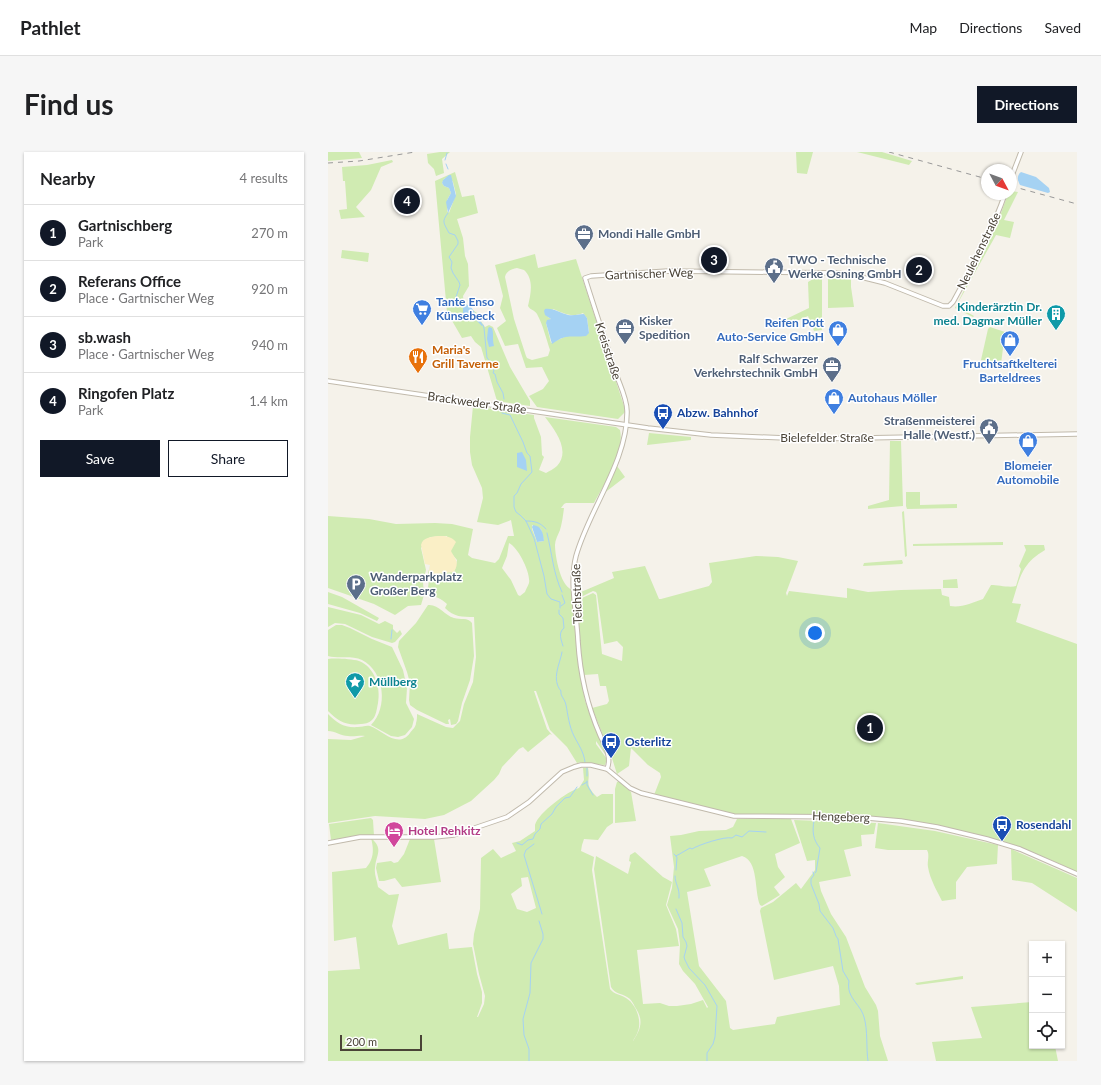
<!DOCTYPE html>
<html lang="en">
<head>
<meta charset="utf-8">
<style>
	body { margin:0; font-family:Lato,sans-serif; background:#f6f6f6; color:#202124 }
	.controls { position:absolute; right:12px; bottom:12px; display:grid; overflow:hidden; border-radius:0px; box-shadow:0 1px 3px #0004 }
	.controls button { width:36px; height:36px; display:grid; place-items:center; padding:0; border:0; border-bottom:1px solid #e0e0e0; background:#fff; color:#202124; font:20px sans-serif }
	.compass { position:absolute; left:653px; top:12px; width:36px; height:36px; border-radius:50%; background:#fff; box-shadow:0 1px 3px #0004; rotate:131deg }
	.scale { position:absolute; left:12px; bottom:10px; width:82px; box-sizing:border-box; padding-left:4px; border:2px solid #4a4337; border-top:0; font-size:11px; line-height:14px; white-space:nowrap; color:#4a4337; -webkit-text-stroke:3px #fff; paint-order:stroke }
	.you { position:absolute; left:487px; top:481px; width:14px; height:14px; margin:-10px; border:3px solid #fff; border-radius:50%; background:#1a73e8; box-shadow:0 0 0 6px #1a73e833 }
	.badge { display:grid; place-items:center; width:26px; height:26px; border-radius:50%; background:#111827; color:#fff; font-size:13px; font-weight:700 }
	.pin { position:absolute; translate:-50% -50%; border:2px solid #fff; box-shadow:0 1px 4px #0006 }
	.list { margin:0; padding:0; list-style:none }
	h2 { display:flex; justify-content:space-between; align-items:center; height:52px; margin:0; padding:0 16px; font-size:17px }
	h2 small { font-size:13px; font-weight:400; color:#757577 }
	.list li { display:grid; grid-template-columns:26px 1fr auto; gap:12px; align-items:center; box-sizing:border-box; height:56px; padding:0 16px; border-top:1px solid #e0e0e0 }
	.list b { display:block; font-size:15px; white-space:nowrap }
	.list p { margin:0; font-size:13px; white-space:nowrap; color:#757577 }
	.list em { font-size:13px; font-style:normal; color:#757577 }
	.actions { display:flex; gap:8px; padding:12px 16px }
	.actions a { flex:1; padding:9px 0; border:1px solid #111827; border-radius:0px; text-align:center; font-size:14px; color:#111827 }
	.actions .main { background:#111827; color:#fff }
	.icon { flex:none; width:22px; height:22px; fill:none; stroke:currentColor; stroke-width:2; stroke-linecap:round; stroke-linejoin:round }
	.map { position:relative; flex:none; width:749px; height:909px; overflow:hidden; border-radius:0px }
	header { display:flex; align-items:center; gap:24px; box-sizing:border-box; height:56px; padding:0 20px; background:#fff; border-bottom:1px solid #e0e0e0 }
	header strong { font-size:19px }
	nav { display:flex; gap:22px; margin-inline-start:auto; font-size:14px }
	.intro { display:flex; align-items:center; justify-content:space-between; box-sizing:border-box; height:96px; padding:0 24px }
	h1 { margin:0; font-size:28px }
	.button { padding:10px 18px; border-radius:0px; background:#111827; color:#fff; font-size:14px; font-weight:700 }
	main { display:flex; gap:24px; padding:0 24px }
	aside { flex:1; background:#fff; border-radius:0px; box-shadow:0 1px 3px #0004 }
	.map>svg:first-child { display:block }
</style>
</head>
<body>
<header>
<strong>Pathlet</strong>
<nav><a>Map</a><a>Directions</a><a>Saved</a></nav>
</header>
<div class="intro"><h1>Find us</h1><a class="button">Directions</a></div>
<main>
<aside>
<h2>Nearby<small>4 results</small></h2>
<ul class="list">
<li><span class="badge">1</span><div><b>Gartnischberg</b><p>Park</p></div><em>270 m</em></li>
<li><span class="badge">2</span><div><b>Referans Office</b><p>Place · Gartnischer Weg</p></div><em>920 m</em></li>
<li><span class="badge">3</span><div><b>sb.wash</b><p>Place · Gartnischer Weg</p></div><em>940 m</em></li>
<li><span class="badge">4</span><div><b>Ringofen Platz</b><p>Park</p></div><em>1.4 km</em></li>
</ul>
<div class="actions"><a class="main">Save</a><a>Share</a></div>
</aside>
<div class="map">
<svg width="749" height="909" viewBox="0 0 749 909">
	<rect width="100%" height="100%" fill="#f5f2ea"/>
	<g fill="#d0ebb2" fill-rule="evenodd">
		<path d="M0,0H31L34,6L0,9Z"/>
		<path d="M112,0H122L114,7L116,21L108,24L106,17L100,11L99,2Z"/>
		<path d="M468,0H485L479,22L469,21Z"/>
		<path d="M529,0H554L584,9L581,13Z"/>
		<path d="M64,8L65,10L53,15L43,38L28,55L37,65L13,67L11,58L19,57L17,29H15L14,15L39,13Z"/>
		<path d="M127,20L134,45L146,43L150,61L129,67L135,86L137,104L140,112L141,134L135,144L136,152L149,161L150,165L157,175L161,173L165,175L182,215L202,249V254L169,249L153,195L147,190L143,184L134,186L119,160L107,29ZM121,24L125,30L128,42L121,61L119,59V48L123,41L121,36L116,34L114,31L116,27Z"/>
		<path d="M73,38H83L84,58L74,59L72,40Z"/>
		<path d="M683,39L690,40L676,68L686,70L682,86L668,83L631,149L632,152L636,155L635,158L646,164L645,165L627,156L668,75L680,42H683Z"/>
		<path d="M14,98L41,101L40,110L13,106Z"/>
		<path d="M207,102L210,116L248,107L296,254L297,260L290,267L209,255L201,244L215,237L221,229L214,215L198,216L190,192L177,194L169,176L178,169L172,156L175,144L167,113ZM189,116L196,118C206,127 203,141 200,154C202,158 207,158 209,162C215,173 218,186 222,198L220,204L204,208L199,206L198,204L186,167L177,125C178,119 184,117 189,116ZM225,157C236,161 243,166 255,161L259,166L261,180L255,184L241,183L223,191L218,171L223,167L220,165Z"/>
		<path d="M492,123L494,127V178L486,179L480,164L458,174L456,168L481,156L480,130Z"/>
		<path d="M502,123L523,124V135L526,155L500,156V124Z"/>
		<path d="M662,175L677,180L673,212L653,208L660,177Z"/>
		<path d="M145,254L206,263V266L213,285L214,303L216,305L211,318L218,321C221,319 226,317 229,314C243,299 227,278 217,265L288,275L292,278C297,300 276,332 266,351H238L236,352L233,356H236C235,364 234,371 232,378C230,383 227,388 227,393C227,404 233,439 247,438L248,425L250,424L253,440L286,426L284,420L317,414L331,447H333L381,434L384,430L381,411L428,404L450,405L470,409L458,441L459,444L461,439L519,446V436L540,440L573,438L613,437L614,443L621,445L622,454C633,456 644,451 655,447L663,433C670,433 682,436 688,434L693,417L691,414L698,398L696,393H716L717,398C693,412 692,426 684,451L693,452L688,470L749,492V720C673,683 596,666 512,664C494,663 476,663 457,663C438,664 419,665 400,662C375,657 350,649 326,643L333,625L332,621L320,613L303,596L301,614L289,622L283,603L264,556L279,552L281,549L278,534H272L270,522L256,523L254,511L251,512L257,549L277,601L279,605L268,589V592L279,607L277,613L254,611L253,610L249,611L239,595L222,578L208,539H206L219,577L224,583L222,582L200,600L195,595L191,597L174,615L171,622L166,628L143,649L116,663L97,667L47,664L0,671V587L23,588L37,584C32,583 26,585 20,584C13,584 7,579 0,579V562C9,571 16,576 30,575C34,575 38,573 42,574C55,579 70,597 82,581C84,578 88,575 88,571C89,568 89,565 89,562L118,575L125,576L132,569L136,552L145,530L148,505L146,465C134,465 126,465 117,456L119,452C114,447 106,443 99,443L101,428L124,425V424L99,426L102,413L101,419L104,424L113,421L125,420L127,417L129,408L123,401L119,384L102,385L93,396L98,418L95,430L96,443L93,453L80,454L67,463L46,452L0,436V364L41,367L68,372L107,371L124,372L145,377L140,403L144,406L167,411L171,407L180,384H186L183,368L170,373L149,370L155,346L154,336L144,313L142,300V285ZM204,373L213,377L216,389L209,390L204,377ZM181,391C190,395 203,421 201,431C200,434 198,437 197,440L192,444L190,443L183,428L174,416L179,404ZM265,439L268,440L269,442L276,492L289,489L295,495L294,509L274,502L268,443L265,441L254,446L253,445Z"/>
		<path d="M321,281L363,285V288L319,293Z"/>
		<path d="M562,289H573L575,354L540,357V354L561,348Z"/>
		<path d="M289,314L297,325L275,342Z"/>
		<path d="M578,340H592V353L629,352V356L579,357L578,354Z"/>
		<path d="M576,359L579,404L577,405L574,360Z"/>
		<path d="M675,390V393L585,394V392Z"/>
		<path d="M574,408L575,411L574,412L535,414L536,411Z"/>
		<path d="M629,427L630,436H615V428Z"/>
		<path d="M0,440L14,445L51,466L49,469L32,461L0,452Z"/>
		<path d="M100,453C111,452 116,463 126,466C132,468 140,465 144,471L146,504L142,528L134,551L130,569L128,572L123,573L122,567L120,568L121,572H118L89,558L82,553L81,548L82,531L79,520L70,495L71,489L88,471Z"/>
		<path d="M0,455L33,463L51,472L57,469L65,473V477L69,481L72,478L74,482L67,490L64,491L44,485L17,472L7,471L0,475Z"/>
		<path d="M8,473H14L22,476L44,487L64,495L75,518L79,536L78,551L86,567L84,575L77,583L70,585L63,584L43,573C60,556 57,520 34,508C24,503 10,507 0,504V478Z"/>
		<path d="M0,507C8,506 23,507 31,509C47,515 53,536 50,551C49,556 48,565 44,568C41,571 36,572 33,572C18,574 10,569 0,559Z"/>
		<path d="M255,616H260C263,630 255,631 269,645L274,642H285V671L279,675L270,688L256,687L254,693L253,699L266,705L264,718L282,837C287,843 292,842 298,846C308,852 314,868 310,879C309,883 306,886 305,889C313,877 316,868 307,855C305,851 303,847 299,845C293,841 287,842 283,835L266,717L268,704L300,722L303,710L301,709L302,703L307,700L335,725L344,730L338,753L348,777L351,794L309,798L315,852L332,851L341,854H349L363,852L375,848L379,856L380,855L367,832L355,819L351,812L352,792L350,777L339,753L344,736L346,715L342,684L353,683L371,679L398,678L405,675L409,667H463L472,691L447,702L450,715L457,725L446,735L452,743L434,754L432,753C426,739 431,709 414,704L376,717L383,734L359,740L371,814L398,849L402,876L405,878L447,872L449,865L512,853L511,834L505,814L446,828L432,759L433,756L445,750L468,731L473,737L487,718V708L479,709L466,668L548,671L546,682L533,683L534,694L516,698L523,724L491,730L493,739L503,762L518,785L537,835L548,853L550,859L552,884L560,909H0V819L32,817L28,785L6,789L4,720L38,716C46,707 46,697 43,686C56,697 48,702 47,716C46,722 49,728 50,735L61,743L71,742L64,774L70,793L119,781L121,797L144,795L149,822L154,840V851L149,865H150L156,852L157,844L151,822L145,792L146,782L152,757L153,706L165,697L173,706L188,699L184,691L192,689L207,679C207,677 207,675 207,673C210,661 240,639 251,636L256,628ZM200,725L208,756L199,760L189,757L183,742L194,734L193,726Z"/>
		<path d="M291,629L303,640L308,669L287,671V637L289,630Z"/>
		<path d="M43,666L45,668L46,684H31L3,688L1,672Z"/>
		<path d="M550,671L607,679L670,693L669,712L639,715L628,730V747L614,749C608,737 602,727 600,715C599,709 602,703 599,698H560L547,696Z"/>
		<path d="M82,687H106L113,730L74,735L67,726L56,729H51L48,716L49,711L63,709L66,711L70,710L76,702Z"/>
		<path d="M683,697L749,726V760L704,731L684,728Z"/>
		<path d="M635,824V827L589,833L587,831Z"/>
		<path d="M704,850V894H727L730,909H608L604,890L654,886L643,855Z"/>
	</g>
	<path fill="#faefc6" d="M110,384C117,384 123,384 128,390L123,399C127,407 132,410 126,420L113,421L104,424L101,421L102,413L97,412L93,393C95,385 103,385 110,384Z"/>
	<g fill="#a5d2f3">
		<path d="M693,20L708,25L721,36L722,40L720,41L692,33C690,29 688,24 693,20Z"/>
		<path d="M121,23H123L128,44L120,61L118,50L123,41L121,36L116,34L114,31L115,28Z"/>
		<path d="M137,152L140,153L143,155L155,173L154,174L148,168H143L135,162V154Z"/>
		<path d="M217,157C226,156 232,161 240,163C246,164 250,162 256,162L259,166L261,181L258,184C242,186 239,181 224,192L218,171L219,168L223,167L217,163L216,159Z"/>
		<path d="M161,175L164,176C166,182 164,187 166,194L161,195L159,187L160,177Z"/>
		<path d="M194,300L198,308L199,319L189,315V301Z"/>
		<path d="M205,373C214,374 215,381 216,389L209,390L204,375Z"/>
	</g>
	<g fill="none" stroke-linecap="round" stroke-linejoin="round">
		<g stroke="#a5d2f3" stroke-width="1">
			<path d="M117,8L119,1"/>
			<path d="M118,12L120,17"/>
			<path d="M120,61C113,70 116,71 121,81L127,83L130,89V92L121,105L124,110L123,116L125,121L131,130L132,133L127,148L135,155"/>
			<path d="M155,173L156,176L159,206C163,209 168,216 165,221L167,222L169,230L175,241L176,247"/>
			<path d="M174,261L182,263L195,290L199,301L202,304L204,320L193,332L189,341L186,344V355L188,360L192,363L198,369L206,386L216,424L219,442L223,447L232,450V456"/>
			<path d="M198,369C206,369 212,370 218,377"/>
			<path d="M219,381C224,401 225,421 234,440"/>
			<path d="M233,454L237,451L234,443"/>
			<path d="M231,458V462L235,466L236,476C230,481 233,487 235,494"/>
			<path d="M63,487L64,478"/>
			<path d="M234,500C232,512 223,527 233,539C232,544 237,547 238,553C240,563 241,574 246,584C250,592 256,600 257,610"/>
			<path d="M259,615V624"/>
			<path d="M259,629V633L265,643"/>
			<path d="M254,633L259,630"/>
			<path d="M486,669C484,679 485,688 492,696L488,720L487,721"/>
			<path d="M189,691L194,693L200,688L205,687L207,682L212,677L213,672L224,662L228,655L237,646L242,645L249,635"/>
			<path d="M206,692L198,698L196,703L214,762"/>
			<path d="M346,702L349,705L348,718"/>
			<path d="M348,704L362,696L364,697C370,693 397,684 404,686L408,683L414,685L421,679L438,680"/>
			<path d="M485,720L486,723L483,727V732L491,752L492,759L505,776L508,784L510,787L515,819L521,829C518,846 532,851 536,865C540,878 538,896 540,909"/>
			<path d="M347,724C347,732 352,736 351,746"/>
			<path d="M348,757L354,771L355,785L358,790L359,794L356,805L357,808L361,816L377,833L389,854L387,885L385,892L379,901V909"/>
			<path d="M201,909V897L196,883L195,867L202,841L203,811L215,787V782L211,769"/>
		</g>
		<defs>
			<g id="tertiary">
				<path d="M683,26L693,0"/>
				<path d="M0,229L320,276L383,283L481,287L749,282"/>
				<path d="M279,617C284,605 277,594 272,583C259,553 252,522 250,489C249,462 241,431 248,404C261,357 300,309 299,259C299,247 292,233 288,222C278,190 267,158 257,126L263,124L340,119L510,121L525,123L557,131L615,154H621L625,150C644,115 664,80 677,42"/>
				<path d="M0,691L32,685H106L126,683L179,665L201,650L234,620L246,615L253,613H263L279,617L302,636L313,641L406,664L528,665L573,669L609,675L659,687L692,697L749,722"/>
			</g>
		</defs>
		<use href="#tertiary" stroke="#c1baac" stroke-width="5.5"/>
		<use href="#tertiary" stroke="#fff" stroke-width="3.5"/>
		<g stroke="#999" stroke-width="1" stroke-dasharray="5 5" stroke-linecap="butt">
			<path d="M561,0L659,27"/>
			<path d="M0,11L31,9L87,0"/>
			<path d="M683,34L749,52"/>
		</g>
	</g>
	<defs>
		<symbol id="office-pin" viewBox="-11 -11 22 30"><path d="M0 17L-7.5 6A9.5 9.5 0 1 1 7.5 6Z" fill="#5c6f8a" stroke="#fff"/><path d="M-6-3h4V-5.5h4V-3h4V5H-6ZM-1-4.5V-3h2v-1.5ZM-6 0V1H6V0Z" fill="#fff"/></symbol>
		<symbol id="civic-pin" viewBox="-11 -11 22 30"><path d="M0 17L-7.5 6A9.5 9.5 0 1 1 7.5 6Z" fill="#5c6f8a" stroke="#fff"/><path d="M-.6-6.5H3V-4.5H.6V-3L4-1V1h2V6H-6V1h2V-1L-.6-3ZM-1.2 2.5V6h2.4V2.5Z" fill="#fff"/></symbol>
		<symbol id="supermarket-pin" viewBox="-11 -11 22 30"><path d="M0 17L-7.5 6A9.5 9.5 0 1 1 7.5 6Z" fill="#3f7fe0" stroke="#fff"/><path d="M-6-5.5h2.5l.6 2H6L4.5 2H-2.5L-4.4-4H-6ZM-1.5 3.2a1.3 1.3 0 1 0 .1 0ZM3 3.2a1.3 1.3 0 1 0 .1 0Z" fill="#fff"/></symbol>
		<symbol id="building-pin" viewBox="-11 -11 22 30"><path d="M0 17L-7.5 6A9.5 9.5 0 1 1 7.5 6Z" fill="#0f9aa8" stroke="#fff"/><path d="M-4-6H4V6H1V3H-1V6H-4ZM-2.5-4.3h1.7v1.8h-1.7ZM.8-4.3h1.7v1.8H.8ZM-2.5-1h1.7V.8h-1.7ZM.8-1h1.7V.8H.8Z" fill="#fff"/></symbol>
		<symbol id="shop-pin" viewBox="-11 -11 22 30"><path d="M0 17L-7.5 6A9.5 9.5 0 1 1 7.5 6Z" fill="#3f7fe0" stroke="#fff"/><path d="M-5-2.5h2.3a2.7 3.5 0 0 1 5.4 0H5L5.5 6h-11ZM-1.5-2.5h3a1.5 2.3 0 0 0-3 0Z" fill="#fff"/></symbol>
		<symbol id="restaurant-pin" viewBox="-11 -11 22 30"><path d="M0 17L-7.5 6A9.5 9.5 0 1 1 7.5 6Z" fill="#e8710a" stroke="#fff"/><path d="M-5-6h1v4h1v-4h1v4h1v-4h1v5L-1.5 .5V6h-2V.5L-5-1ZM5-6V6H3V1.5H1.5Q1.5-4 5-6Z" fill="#fff"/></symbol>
		<symbol id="bus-pin" viewBox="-11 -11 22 30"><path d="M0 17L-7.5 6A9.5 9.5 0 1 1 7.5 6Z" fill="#1a4fb4" stroke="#fff"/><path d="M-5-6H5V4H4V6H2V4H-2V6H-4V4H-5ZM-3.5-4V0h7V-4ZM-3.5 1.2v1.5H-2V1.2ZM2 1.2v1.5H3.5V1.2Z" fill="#fff"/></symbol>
		<symbol id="parking-pin" viewBox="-11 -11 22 30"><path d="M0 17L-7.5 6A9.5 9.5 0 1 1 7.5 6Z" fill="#5c6f8a" stroke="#fff"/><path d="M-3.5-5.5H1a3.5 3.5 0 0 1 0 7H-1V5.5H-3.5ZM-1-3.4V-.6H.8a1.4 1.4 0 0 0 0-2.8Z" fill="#fff"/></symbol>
		<symbol id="sight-pin" viewBox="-11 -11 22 30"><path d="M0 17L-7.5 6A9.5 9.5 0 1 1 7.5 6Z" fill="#0f9aa8" stroke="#fff"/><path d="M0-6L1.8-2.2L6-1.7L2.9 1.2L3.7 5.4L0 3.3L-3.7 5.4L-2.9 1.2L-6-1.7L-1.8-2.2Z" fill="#fff"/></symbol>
		<symbol id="hotel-pin" viewBox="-11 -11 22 30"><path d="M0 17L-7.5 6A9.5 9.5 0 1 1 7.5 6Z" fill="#d1479c" stroke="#fff"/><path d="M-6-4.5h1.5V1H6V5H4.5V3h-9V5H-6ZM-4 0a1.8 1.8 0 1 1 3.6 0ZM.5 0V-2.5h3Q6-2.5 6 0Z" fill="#fff"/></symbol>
	</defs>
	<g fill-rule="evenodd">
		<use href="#office-pin" x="245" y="71" width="22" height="30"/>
		<use href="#civic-pin" x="435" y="104" width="22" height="30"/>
		<use href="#supermarket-pin" x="83" y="146" width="22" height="30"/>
		<use href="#building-pin" x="717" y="151" width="22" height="30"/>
		<use href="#office-pin" x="286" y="165" width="22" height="30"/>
		<use href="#shop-pin" x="499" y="167" width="22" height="30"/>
		<use href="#shop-pin" x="671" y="177" width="22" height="30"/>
		<use href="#restaurant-pin" x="79" y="194" width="22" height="30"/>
		<use href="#office-pin" x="493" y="203" width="22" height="30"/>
		<use href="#shop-pin" x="495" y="235" width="22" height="30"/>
		<use href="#bus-pin" x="324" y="250" width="22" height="30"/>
		<use href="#civic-pin" x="650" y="265" width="22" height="30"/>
		<use href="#shop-pin" x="689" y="278" width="22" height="30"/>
		<use href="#parking-pin" x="17" y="421" width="22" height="30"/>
		<use href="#sight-pin" x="16" y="519" width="22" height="30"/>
		<use href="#bus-pin" x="272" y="579" width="22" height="30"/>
		<use href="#bus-pin" x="663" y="662" width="22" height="30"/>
		<use href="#hotel-pin" x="55" y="668" width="22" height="30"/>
	</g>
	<g text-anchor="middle" stroke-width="3" stroke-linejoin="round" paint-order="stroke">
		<g font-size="12" font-weight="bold" fill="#4e5e75" stroke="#fff" text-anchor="start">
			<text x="270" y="86">Mondi Halle GmbH</text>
			<text x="460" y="112">TWO - Technische<tspan x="460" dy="14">Werke Osning GmbH</tspan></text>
			<text x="311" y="173">Kisker<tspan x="311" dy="14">Spedition</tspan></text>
			<text x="490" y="211" text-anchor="end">Ralf Schwarzer<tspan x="490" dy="14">Verkehrstechnik GmbH</tspan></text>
			<text x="647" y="273" text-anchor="end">Straßenmeisterei<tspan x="647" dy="14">Halle (Westf.)</tspan></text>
			<text x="42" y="429">Wanderparkplatz<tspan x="42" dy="14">Großer Berg</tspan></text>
		</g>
		<g font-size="12" fill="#4a4337" stroke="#fff">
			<text transform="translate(651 99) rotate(-64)" y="4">Neulehenstraße</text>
			<text transform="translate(321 122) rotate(-2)" y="4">Gartnischer Weg</text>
			<text transform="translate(280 199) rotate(72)" y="4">Kreisstraße</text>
			<text transform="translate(149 251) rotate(8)" y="4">Brackweder Straße</text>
			<text x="499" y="290">Bielefelder Straße</text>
			<text transform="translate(249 442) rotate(-92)" y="4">Teichstraße</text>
			<text transform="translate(513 665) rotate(2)" y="4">Hengeberg</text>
		</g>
		<g font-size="12" font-weight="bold" fill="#366cbe" stroke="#fff" text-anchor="start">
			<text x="108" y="154">Tante Enso<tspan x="108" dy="14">Künsebeck</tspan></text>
			<text x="496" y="175" text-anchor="end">Reifen Pott<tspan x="496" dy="14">Auto-Service GmbH</tspan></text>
			<text x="682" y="216" text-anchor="middle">Fruchtsaftkelterei<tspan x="682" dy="14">Barteldrees</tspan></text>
			<text x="520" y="250">Autohaus Möller</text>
			<text x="700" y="318" text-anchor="middle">Blomeier<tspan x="700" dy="14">Automobile</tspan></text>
		</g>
		<g font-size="12" font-weight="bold" fill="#0d838f" stroke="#fff" text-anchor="end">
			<text x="714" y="159">Kinderärztin Dr.<tspan x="714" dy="14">med. Dagmar Müller</tspan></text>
			<text x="41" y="534" text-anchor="start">Müllberg</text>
		</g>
		<g font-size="12" font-weight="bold" fill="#c56008" stroke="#fff" text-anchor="start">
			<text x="104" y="202">Maria's<tspan x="104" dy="14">Grill Taverne</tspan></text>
		</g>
		<g font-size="12" font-weight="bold" fill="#164399" stroke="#fff" text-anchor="start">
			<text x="349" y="265">Abzw. Bahnhof</text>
			<text x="297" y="594">Osterlitz</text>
			<text x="688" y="677">Rosendahl</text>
		</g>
		<g font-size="12" font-weight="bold" fill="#b23c85" stroke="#fff" text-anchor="start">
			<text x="80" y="683">Hotel Rehkitz</text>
		</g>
	</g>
</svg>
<div class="controls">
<button>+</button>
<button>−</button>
<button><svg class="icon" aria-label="locate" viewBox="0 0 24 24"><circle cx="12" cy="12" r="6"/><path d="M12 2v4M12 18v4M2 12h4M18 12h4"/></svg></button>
</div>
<svg class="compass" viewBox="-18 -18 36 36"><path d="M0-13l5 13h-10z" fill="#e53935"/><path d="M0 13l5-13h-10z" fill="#757577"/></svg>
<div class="scale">200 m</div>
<div class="you"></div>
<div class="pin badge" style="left:542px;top:576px">1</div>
<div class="pin badge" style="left:591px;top:118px">2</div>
<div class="pin badge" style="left:386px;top:108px">3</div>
<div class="pin badge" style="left:79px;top:49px">4</div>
</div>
</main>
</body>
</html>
